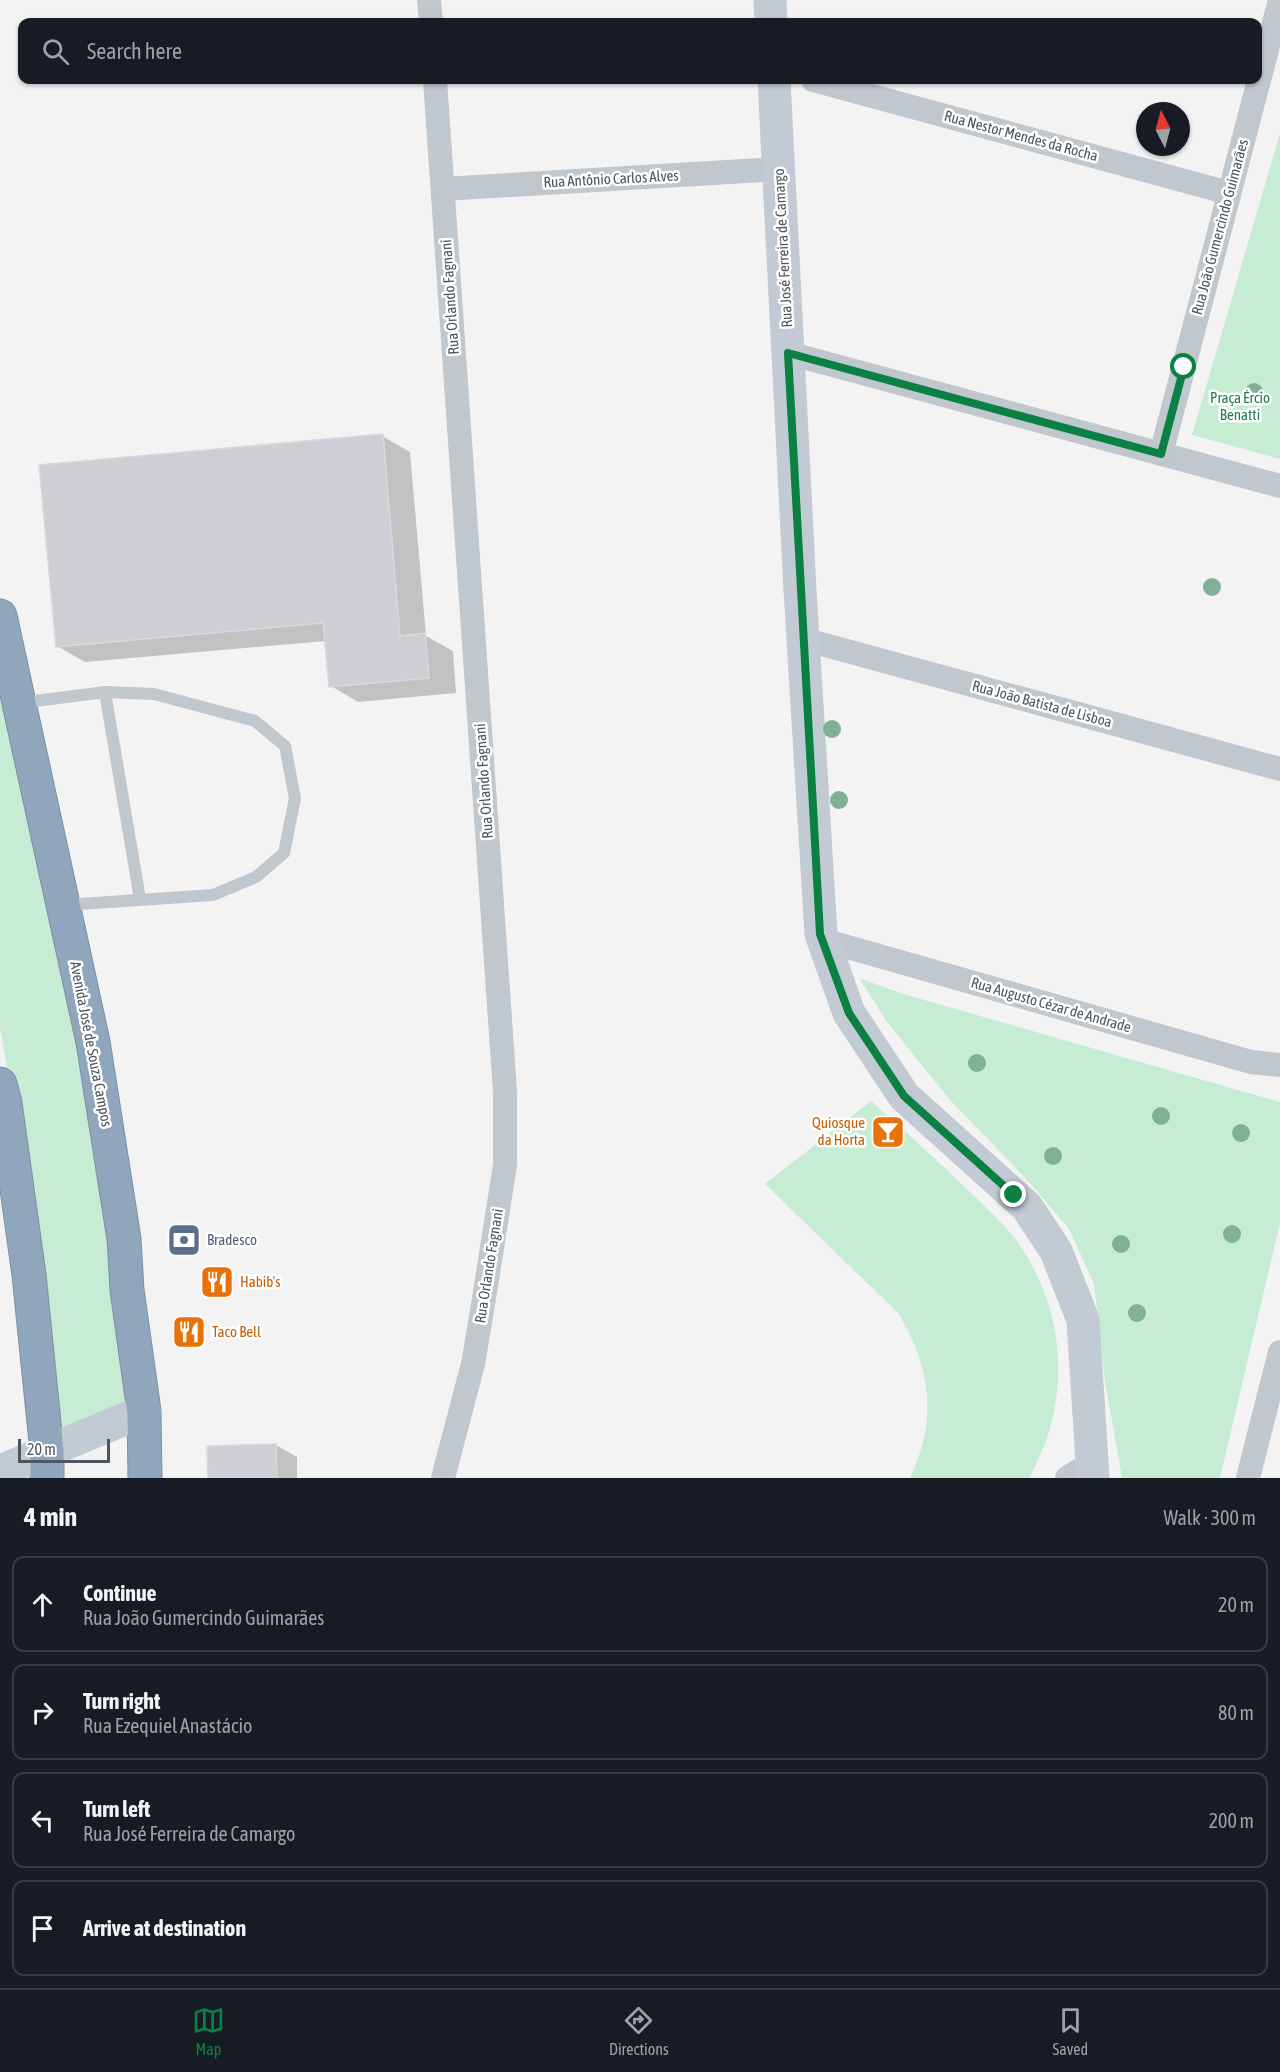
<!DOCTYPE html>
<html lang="en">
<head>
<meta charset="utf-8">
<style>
	body { margin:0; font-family:"Asap Condensed",sans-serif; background:#20242c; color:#f1f3f6 }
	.compass { position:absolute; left:1136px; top:102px; width:54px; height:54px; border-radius:50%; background:#171b24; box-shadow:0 2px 4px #0004; rotate:354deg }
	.scale { position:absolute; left:18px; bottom:15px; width:92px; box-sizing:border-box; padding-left:6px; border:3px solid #4c565e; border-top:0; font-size:16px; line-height:21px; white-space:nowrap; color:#4c565e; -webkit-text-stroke:4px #fff; paint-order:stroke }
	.stop { position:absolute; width:18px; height:18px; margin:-14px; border:4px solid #0b8043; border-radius:50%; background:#fff }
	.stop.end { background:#0b8043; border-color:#fff; box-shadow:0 2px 6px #0008 }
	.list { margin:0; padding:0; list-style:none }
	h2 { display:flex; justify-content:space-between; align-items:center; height:78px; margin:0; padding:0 24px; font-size:26px }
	h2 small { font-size:20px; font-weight:400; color:#9ea1a6 }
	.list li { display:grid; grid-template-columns:39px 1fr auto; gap:18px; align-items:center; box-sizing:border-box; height:96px; margin:0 12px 12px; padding:0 12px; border:2px solid #363941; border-radius:12px }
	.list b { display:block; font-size:22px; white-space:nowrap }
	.list p { margin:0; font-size:20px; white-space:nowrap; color:#9ea1a6 }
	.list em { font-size:20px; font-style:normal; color:#9ea1a6 }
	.icon { flex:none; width:33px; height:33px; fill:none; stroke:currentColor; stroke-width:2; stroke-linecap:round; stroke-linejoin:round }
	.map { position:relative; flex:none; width:1280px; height:1478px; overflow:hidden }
	.search { position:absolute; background:#171b24; box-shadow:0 2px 4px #0004; left:18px; right:18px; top:18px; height:66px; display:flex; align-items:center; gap:15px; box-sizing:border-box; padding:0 21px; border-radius:12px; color:#9ea1a6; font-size:22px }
	.sheet { height:510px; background:#171b24 }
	nav { display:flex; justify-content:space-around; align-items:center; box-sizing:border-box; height:84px; border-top:2px solid #363941; background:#171b24; font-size:16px; color:#9ea1a6 }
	nav a { display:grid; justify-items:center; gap:3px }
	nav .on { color:#0b8043 }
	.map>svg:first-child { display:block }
</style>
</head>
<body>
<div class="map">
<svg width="1280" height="1478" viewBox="0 0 1280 1478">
	<rect width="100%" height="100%" fill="#f4f3f3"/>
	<g fill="#c6edd4">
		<path d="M1280,133V459L1192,435Z"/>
		<path d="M0,677L82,1064L131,1405L61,1431L38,1242L0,1028Z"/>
		<path d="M859,978L900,993L1280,1102V1223L1220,1478H1122L1105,1381L1094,1284L1069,1229L1029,1182L950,1100L887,1022Z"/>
		<path d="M871,1101C904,1130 937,1160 969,1191C986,1208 1005,1224 1019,1244C1068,1315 1071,1404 1029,1478H910C938,1419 931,1367 898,1313L765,1184Z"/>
	</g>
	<g fill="#0003">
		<path d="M382,436L410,452L426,636L453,651L456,693L358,702L331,686L326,641L85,662L57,646Z"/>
		<path d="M276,1445L297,1457V1478H209Z"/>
	</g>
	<g fill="#cdcfd4" stroke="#d7d9dd" stroke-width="1.5">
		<path d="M383,434L400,636L425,633L429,678L329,687L323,623L56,647L39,465Z"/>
		<path d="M276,1444L277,1478H208L207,1446Z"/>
	</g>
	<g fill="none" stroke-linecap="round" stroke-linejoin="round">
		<defs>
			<g id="highway">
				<path d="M0,616L93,1042L124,1239L127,1290L144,1411L145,1478"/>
				<path d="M0,1084L5,1103L29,1275L47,1452V1478"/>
			</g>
		</defs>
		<use href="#highway" stroke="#7a91a8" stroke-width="35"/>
		<g stroke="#c0c7cd" stroke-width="12">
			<path d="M105,692L140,899"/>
			<path d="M20,703L105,692L154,694L255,721L285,746L295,798L284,853L256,877L213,895L65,905"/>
		</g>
		<g stroke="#c0c7cd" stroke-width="24">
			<path d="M429,0L431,22"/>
			<path d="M435,80L505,1092V1165L486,1286L473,1364L443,1478"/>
			<path d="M813,80L1229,193"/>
			<path d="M443,189L779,169"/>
			<path d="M788,353L1280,486"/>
			<path d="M1161,454L1280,0"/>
			<path d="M803,639L1280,769"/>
			<path d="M823,940L1251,1062L1280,1065"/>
			<path d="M1067,1478L1092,1462"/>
			<path d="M1248,1478L1280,1352"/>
		</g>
		<g stroke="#c2cbd4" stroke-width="33">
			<path d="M770,0L771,22"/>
			<path d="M774,80L800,590L821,934L849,1013L904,1096L1027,1207L1056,1251L1083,1320L1093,1478"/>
			<path d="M0,1471L144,1411"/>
		</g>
		<use href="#highway" stroke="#8fa6bc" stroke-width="33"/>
	</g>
	<g fill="#80b197">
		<circle cx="1254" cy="392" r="9"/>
		<circle cx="1212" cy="587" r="9"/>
		<circle cx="832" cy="729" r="9"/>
		<circle cx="839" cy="800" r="9"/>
		<circle cx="977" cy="1063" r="9"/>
		<circle cx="1161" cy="1116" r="9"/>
		<circle cx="1241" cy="1133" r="9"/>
		<circle cx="1053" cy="1156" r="9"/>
		<circle cx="1232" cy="1234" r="9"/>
		<circle cx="1121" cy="1244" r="9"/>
		<circle cx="1137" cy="1313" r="9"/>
	</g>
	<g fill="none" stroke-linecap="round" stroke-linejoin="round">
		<path stroke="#0b8043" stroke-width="8" d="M1014,1195L904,1096L849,1013L820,934L788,353L1161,454L1184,367"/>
	</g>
	<defs>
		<symbol id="bar-square" viewBox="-11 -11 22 22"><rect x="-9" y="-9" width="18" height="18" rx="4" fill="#e8710a" stroke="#fff"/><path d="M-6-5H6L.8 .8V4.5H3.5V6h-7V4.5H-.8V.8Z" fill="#fff"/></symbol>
		<symbol id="bank-square" viewBox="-11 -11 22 22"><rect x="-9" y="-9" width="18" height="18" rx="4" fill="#5c6f8a" stroke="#fff"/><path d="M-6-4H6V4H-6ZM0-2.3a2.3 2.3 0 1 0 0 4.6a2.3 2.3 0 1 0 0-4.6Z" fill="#fff"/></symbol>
		<symbol id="restaurant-square" viewBox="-11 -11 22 22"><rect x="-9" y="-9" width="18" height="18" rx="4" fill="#e8710a" stroke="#fff"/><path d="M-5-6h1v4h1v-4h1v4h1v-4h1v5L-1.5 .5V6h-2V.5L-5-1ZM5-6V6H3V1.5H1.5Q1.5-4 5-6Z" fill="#fff"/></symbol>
	</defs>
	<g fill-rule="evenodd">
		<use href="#bar-square" x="869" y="1113" width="38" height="38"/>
		<use href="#bank-square" x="165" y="1221" width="38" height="38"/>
		<use href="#restaurant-square" x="198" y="1263" width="38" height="38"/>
		<use href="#restaurant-square" x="170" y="1313" width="38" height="38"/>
	</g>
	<g text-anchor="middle" stroke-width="5" stroke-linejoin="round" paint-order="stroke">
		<g font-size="15" fill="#4c565e" stroke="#fff">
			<text transform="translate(1021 136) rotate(15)" y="5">Rua Nestor Mendes da Rocha</text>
			<text transform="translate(611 179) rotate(-3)" y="5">Rua Antônio Carlos Alves</text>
			<text transform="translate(1220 227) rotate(-75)" y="5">Rua João Gumercindo Guimarães</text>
			<text transform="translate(783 248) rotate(-93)" y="5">Rua José Ferreira de Camargo</text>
			<text transform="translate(450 297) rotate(-94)" y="5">Rua Orlando Fagnani</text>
			<text transform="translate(1042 704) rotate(15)" y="5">Rua João Batista de Lisboa</text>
			<text transform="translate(484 781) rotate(-94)" y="5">Rua Orlando Fagnani</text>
			<text transform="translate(1051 1005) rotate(16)" y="5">Rua Augusto Cézar de Andrade</text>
			<text transform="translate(91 1044) rotate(79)" y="5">Avenida José de Souza Campos</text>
			<text transform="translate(489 1266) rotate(-81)" y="5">Rua Orlando Fagnani</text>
		</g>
		<g font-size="15" fill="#217b4c" stroke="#fff">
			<text x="1240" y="403">Praça Ércio<tspan x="1240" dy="17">Benatti</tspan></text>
		</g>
		<g font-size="15" fill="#c56008" stroke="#fff" text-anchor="start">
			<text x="865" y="1128" text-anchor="end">Quiosque<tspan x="865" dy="17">da Horta</tspan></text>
			<text x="240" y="1287">Habib's</text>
			<text x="212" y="1337">Taco Bell</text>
		</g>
		<g font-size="15" fill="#4e5e75" stroke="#fff" text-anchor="start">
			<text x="207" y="1245">Bradesco</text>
		</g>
	</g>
</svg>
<svg class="compass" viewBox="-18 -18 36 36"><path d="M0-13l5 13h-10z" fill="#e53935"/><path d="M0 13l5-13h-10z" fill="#9ea1a6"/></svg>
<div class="scale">20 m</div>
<div class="stop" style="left:1184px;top:367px"></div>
<div class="stop end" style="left:1014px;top:1195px"></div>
<div class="search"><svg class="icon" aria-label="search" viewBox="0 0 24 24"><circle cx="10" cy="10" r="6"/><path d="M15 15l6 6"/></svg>Search here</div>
</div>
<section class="sheet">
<h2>4 min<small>Walk · 300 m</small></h2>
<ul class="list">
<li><svg class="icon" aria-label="ahead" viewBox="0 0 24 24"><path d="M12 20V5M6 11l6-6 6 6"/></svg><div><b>Continue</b><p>Rua João Gumercindo Guimarães</p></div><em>20 m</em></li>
<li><svg class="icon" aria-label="right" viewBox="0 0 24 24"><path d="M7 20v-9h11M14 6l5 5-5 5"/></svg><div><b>Turn right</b><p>Rua Ezequiel Anastácio</p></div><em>80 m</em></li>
<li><svg class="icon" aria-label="left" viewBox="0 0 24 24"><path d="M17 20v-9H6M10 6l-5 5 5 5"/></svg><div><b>Turn left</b><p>Rua José Ferreira de Camargo</p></div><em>200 m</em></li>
<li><svg class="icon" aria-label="arrive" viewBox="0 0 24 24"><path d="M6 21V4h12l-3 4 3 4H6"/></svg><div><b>Arrive at destination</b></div></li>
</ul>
</section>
<nav>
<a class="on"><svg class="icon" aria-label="map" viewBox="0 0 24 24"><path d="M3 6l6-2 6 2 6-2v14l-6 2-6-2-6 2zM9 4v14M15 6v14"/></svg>Map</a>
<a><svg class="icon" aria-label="directions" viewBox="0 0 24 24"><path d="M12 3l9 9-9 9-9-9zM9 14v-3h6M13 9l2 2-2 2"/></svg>Directions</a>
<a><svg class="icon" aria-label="saved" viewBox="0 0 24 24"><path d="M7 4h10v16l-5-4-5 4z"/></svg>Saved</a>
</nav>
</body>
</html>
